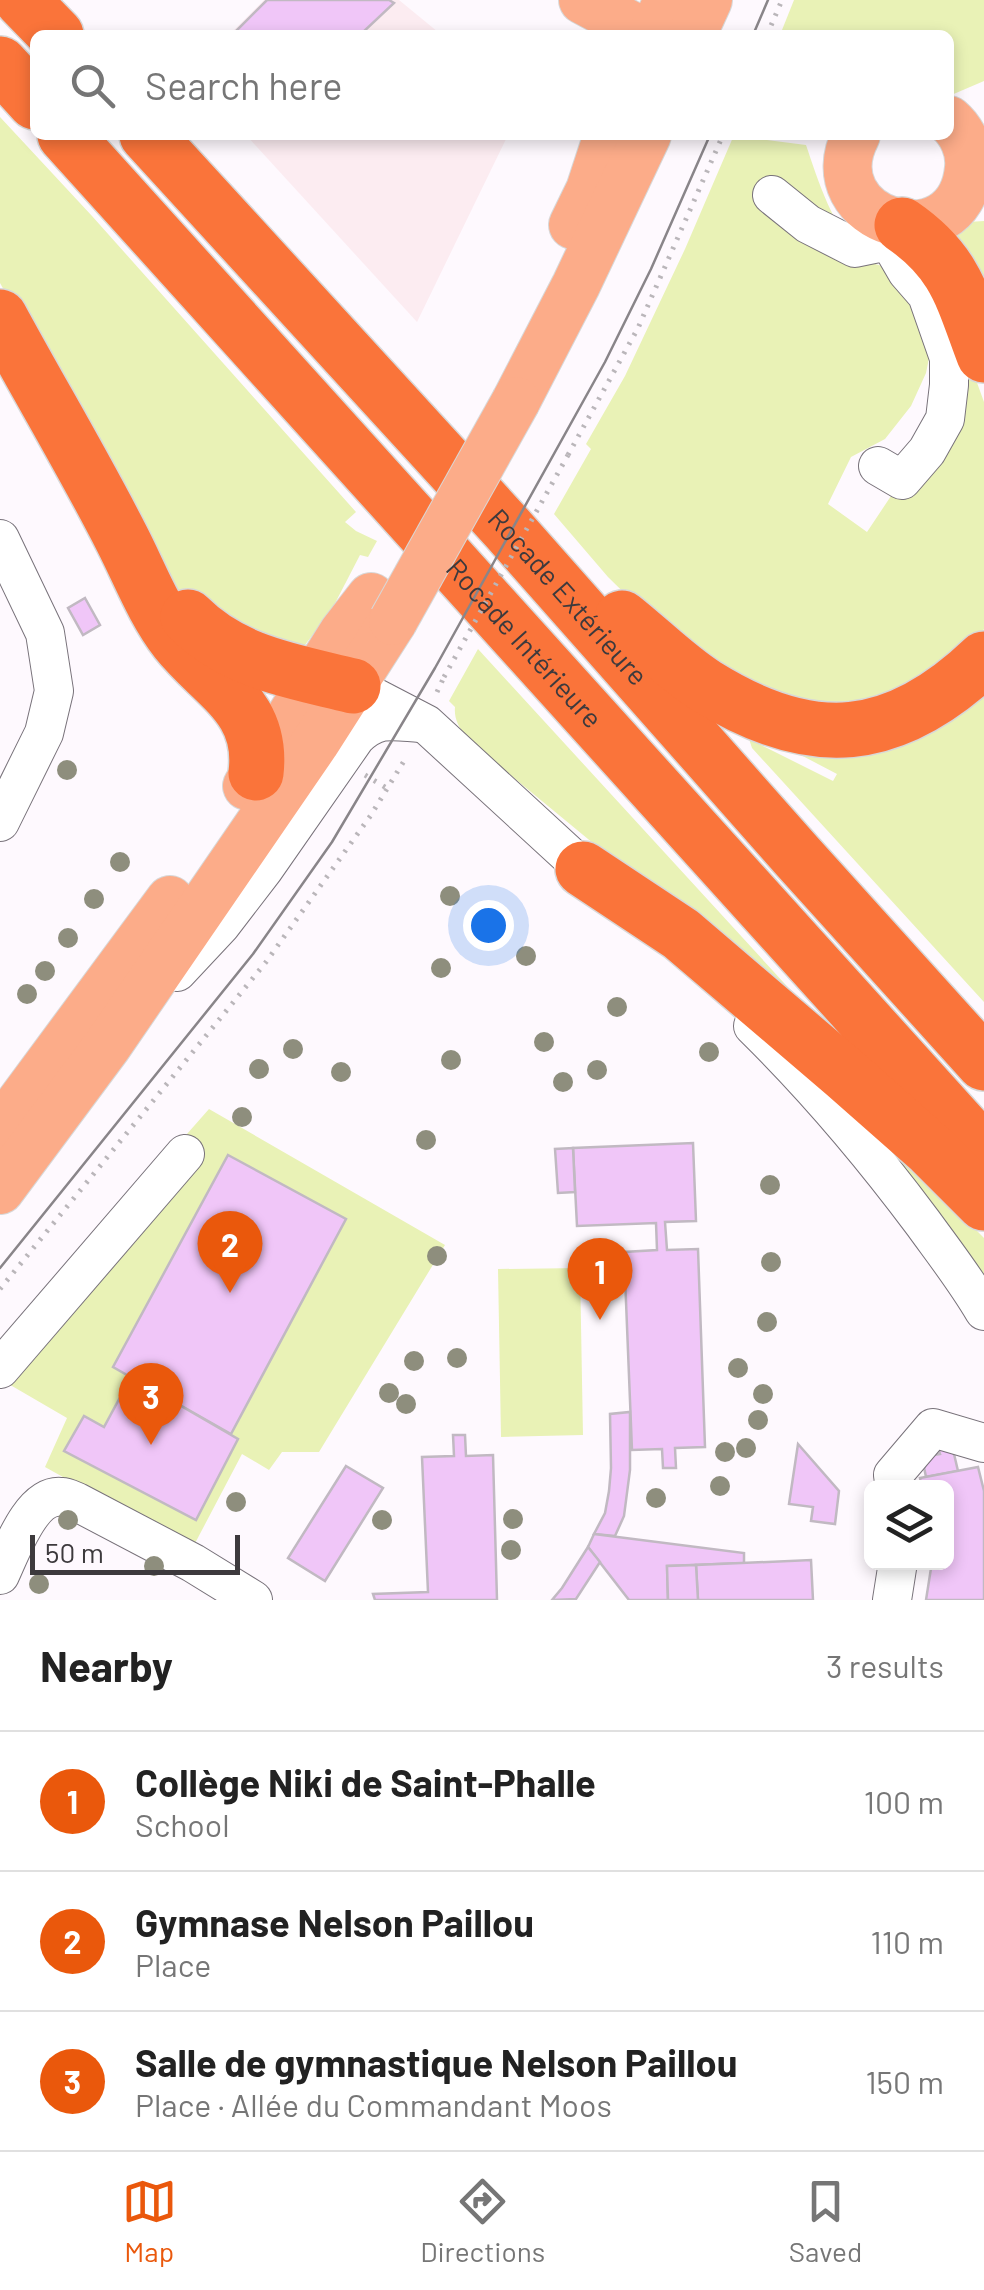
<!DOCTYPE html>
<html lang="en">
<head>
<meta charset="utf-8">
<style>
	body { margin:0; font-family:Barlow,sans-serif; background:#f2f2f2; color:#222 }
	.controls { position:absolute; right:30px; bottom:30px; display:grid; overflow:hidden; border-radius:15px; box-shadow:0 5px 15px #0003 }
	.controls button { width:90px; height:90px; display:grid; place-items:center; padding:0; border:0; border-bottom:2px solid #e0e0e0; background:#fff; color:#222; font:50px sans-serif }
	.scale { position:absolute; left:30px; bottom:25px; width:210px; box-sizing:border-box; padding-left:10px; border:5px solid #3d3a3d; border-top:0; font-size:28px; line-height:35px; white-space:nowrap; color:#3d3a3d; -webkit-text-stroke:8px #fef9fe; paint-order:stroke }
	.you { position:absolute; left:488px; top:925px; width:35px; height:35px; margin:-25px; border:8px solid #fff; border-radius:50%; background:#1a73e8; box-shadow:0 0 0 15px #1a73e833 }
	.badge { display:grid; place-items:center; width:65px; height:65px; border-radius:50%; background:#ea580c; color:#fff; font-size:32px; font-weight:700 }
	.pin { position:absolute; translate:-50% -82px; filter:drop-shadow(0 2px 5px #0008) }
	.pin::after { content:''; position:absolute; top:52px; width:35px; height:30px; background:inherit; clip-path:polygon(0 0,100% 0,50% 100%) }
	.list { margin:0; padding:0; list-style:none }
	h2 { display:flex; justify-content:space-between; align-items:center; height:130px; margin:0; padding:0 40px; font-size:42px }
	h2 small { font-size:32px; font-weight:400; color:#767676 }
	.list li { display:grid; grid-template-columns:65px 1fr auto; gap:30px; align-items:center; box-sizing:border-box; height:140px; padding:0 40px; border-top:2px solid #e0e0e0 }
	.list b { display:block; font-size:38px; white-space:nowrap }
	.list p { margin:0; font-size:32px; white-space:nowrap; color:#767676 }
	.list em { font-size:32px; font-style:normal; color:#767676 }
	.icon { flex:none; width:55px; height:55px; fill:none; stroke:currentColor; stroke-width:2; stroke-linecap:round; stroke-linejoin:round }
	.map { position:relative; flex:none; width:984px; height:1600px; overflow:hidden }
	.search { position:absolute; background:#fff; box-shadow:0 5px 15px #0003; left:30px; right:30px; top:30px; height:110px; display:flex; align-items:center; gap:25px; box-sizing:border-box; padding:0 35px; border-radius:15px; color:#767676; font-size:38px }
	.sheet { height:550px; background:#fff }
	nav { display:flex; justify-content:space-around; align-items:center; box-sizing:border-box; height:140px; border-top:2px solid #e0e0e0; background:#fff; font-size:28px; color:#767676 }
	nav a { display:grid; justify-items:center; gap:5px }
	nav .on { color:#ea580c }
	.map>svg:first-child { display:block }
</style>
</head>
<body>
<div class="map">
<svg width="984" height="1600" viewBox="0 0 984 1600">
	<rect width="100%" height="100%" fill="#fef9fe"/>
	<g fill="#fcecf1">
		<path d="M264,0H399L438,32L499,35H229Z"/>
		<path d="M246,135H508L417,322Z"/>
	</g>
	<g fill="#e9f2b6">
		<path d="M794,0H984V81L949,96V35H780Z"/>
		<path d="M0,117L92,216L356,512L345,522L356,531L377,541L368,557L360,555L331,611L298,654L201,612L171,584L112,486L0,283Z"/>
		<path d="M734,135H764L767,140L806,145C819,183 835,236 869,261C875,265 884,266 891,268L934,333L926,373L911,406L885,439L851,457L828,504L867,532L895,490L915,475L959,333L984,402V629L977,642L909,696L796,707L669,637L608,577L554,514L591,449L586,444L625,376L685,249Z"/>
		<path d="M984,221V323L937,239L968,222Z"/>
		<path d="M478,649L851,1056L485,754C471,741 453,728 455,707L449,701Z"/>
		<path d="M984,681V1002L752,748L749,739L833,781L837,774L755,731Z"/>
		<path d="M837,1090L984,1238V1278Z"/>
		<path d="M209,1109L445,1245L319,1452H282L269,1470L242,1454L192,1549L45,1467L67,1418L0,1379V1346Z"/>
		<path d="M580,1268L583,1435L501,1437L498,1269Z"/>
	</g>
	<g fill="#f0c6f8" stroke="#c1b9c2" stroke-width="2.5">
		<path d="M267,0H389L394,3L360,35H232Z"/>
		<path d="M85,598L100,625L83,635L68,608Z"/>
		<path d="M693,1143L696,1221L665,1222L667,1250L698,1249L705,1447L675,1448L676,1468H663L662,1449L632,1450L624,1252L657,1250L656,1223L577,1226L573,1148Z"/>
		<path d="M573,1148L575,1192L558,1193L555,1149Z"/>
		<path d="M228,1155L346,1219L231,1434L113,1367Z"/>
		<path d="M131,1377L238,1439L196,1520L64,1451L84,1416L104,1427Z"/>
		<path d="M630,1412V1470L624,1516L615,1536L594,1534L605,1513L609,1491L611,1468L610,1414Z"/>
		<path d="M453,1435H465L466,1456L493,1455L497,1600H375L373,1594L428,1592L422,1457L454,1456Z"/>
		<path d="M798,1444L839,1491L835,1524L811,1521L813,1507L789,1504Z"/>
		<path d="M937,1444L954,1454L958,1471L926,1477L922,1457L940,1454Z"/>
		<path d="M346,1466L383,1488L325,1581L288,1558Z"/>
		<path d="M978,1467L984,1491V1600H926L932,1562H946V1488H922L920,1478Z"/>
		<path d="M594,1534L744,1553V1563L667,1566L668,1600H629L588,1547Z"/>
		<path d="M588,1547L600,1562L576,1599L552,1600L562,1588Z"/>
		<path d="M811,1560L813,1600H698L696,1565Z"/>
		<path d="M696,1565L698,1600H668L667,1566Z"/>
	</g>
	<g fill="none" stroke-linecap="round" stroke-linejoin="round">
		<defs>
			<g id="minor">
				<path d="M772,195L808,224L855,248L889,241L907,272L927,295L949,358V385L945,419L927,451L902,480L878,466"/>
				<path d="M0,539L45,633L54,691L44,733L0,822"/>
				<path d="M357,664L353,686L426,724L599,883"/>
				<path d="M177,972L221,925L264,869L356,737C378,716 392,721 420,723"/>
				<path d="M753,1026C816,1088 870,1152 923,1223C944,1252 966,1280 984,1311"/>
				<path d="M0,1369L185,1154"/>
				<path d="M895,1488L893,1475L933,1428L984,1443"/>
				<path d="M0,1575C11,1552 31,1493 62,1497C67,1497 72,1500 77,1502L193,1563L253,1600"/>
				<path d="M892,1600L898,1562"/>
			</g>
			<g id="major">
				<path d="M583,0L628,24"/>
				<path d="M652,35L668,0"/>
				<path d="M692,35L708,0"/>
				<path d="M856,135C811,222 960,267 969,168C971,150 962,131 949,120"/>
				<path d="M573,225L590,190L608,135"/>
				<path d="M516,401L576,285L647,135"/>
				<path d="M247,786L343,633L371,597"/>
				<path d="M0,1130L170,900"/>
				<path d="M0,1190L107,1046L315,743L393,621"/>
			</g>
			<g id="highway">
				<path d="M22,0L56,35"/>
				<path d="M0,64L35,102"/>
				<path id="s1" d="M65,135L984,1152"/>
				<path id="s2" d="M147,135L507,528L797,856L984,1063"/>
				<path d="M902,225C956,262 962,297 984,355"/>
				<path d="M0,317C40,391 84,464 122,539C140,574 153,610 177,641C213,686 264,706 256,773"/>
				<path d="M188,617C234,663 293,671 353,686"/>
				<path d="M622,618C650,640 676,667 706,686C812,752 894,745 984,659"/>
				<path d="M583,869L681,934L845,1074L931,1150L984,1203"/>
			</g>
		</defs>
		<use href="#minor" stroke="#78727a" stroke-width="40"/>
		<use href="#major" stroke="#d8d8d8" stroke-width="50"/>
		<use href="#highway" stroke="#d8d8d8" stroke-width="58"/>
		<g stroke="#bab6ba" stroke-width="5" stroke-dasharray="2.5 8" stroke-linecap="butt">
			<path d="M767,35L782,0"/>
			<path d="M568,455L638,328L723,135"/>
			<path d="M437,692L444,677"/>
			<path d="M365,775L388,789"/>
			<path d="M0,1289L266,962L371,815L407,756"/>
		</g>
		<use href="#minor" stroke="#fff" stroke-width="38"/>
		<use href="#major" stroke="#fcac89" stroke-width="48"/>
		<use href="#highway" stroke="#fa743a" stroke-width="55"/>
		<g stroke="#898589" stroke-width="2.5">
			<path d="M753,35L768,0"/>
			<path d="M0,1268L253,954L332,842L435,668L605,362L651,269L710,135"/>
		</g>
		<defs>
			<path id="major-bridge" d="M393,621L516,401"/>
		</defs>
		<use href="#major-bridge" stroke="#d8d8d8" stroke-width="50" stroke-linecap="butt"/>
		<path stroke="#bab6ba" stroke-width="5" stroke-dasharray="2.5 8" stroke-linecap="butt" d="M444,677L568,455"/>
		<use href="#major-bridge" stroke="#fcac89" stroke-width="48"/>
	</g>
	<g fill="#8e8e7d">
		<circle cx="67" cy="770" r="10"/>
		<circle cx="120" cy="862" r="10"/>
		<circle cx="450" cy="896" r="10"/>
		<circle cx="94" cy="899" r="10"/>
		<circle cx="68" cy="938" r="10"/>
		<circle cx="526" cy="956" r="10"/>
		<circle cx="441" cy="968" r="10"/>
		<circle cx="45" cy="971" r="10"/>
		<circle cx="27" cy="994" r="10"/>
		<circle cx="617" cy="1007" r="10"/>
		<circle cx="544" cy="1042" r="10"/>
		<circle cx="293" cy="1049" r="10"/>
		<circle cx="709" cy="1052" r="10"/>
		<circle cx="451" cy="1060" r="10"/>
		<circle cx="259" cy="1069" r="10"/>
		<circle cx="597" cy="1070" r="10"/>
		<circle cx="341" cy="1072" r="10"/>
		<circle cx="563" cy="1082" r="10"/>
		<circle cx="242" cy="1117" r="10"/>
		<circle cx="426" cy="1140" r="10"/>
		<circle cx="770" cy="1185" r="10"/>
		<circle cx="437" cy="1256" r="10"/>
		<circle cx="771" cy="1262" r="10"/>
		<circle cx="767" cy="1322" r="10"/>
		<circle cx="457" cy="1358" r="10"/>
		<circle cx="414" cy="1361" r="10"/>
		<circle cx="738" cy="1368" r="10"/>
		<circle cx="389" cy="1393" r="10"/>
		<circle cx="763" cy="1394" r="10"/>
		<circle cx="406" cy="1404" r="10"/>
		<circle cx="758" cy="1420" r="10"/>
		<circle cx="746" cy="1448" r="10"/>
		<circle cx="725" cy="1452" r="10"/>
		<circle cx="720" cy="1486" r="10"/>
		<circle cx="656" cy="1498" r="10"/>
		<circle cx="236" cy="1502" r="10"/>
		<circle cx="513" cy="1519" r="10"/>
		<circle cx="68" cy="1520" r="10"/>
		<circle cx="382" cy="1520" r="10"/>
		<circle cx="511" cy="1550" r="10"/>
		<circle cx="154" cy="1566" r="10"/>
		<circle cx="39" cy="1584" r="10"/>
	</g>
	<g text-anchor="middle" stroke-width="8" stroke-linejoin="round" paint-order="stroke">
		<g font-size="28" fill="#3d3a3d" stroke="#fef9fe">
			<text dy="10" stroke="none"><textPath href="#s2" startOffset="625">Rocade Extérieure</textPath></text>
			<text dy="10" stroke="none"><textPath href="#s1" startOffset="685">Rocade Intérieure</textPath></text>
		</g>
	</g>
</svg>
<div class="controls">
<button><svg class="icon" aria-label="layers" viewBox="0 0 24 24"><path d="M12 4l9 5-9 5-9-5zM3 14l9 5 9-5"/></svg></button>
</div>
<div class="scale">50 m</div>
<div class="you"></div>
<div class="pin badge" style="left:600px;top:1320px">1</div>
<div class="pin badge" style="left:230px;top:1293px">2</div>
<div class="pin badge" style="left:151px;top:1445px">3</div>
<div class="search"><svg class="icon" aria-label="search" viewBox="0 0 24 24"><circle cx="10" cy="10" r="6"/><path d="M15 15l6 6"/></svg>Search here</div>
</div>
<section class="sheet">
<h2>Nearby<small>3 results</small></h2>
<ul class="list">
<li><span class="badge">1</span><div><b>Collège Niki de Saint-Phalle</b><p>School</p></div><em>100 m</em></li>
<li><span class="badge">2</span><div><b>Gymnase Nelson Paillou</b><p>Place</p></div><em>110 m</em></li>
<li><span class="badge">3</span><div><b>Salle de gymnastique Nelson Paillou</b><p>Place · Allée du Commandant Moos</p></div><em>150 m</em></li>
</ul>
</section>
<nav>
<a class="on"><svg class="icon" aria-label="map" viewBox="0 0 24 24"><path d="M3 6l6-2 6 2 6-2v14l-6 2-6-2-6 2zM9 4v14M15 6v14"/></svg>Map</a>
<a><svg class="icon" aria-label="directions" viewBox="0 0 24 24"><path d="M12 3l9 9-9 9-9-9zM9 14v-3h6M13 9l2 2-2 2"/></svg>Directions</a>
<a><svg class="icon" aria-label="saved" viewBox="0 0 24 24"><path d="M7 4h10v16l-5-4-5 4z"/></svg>Saved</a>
</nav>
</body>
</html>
